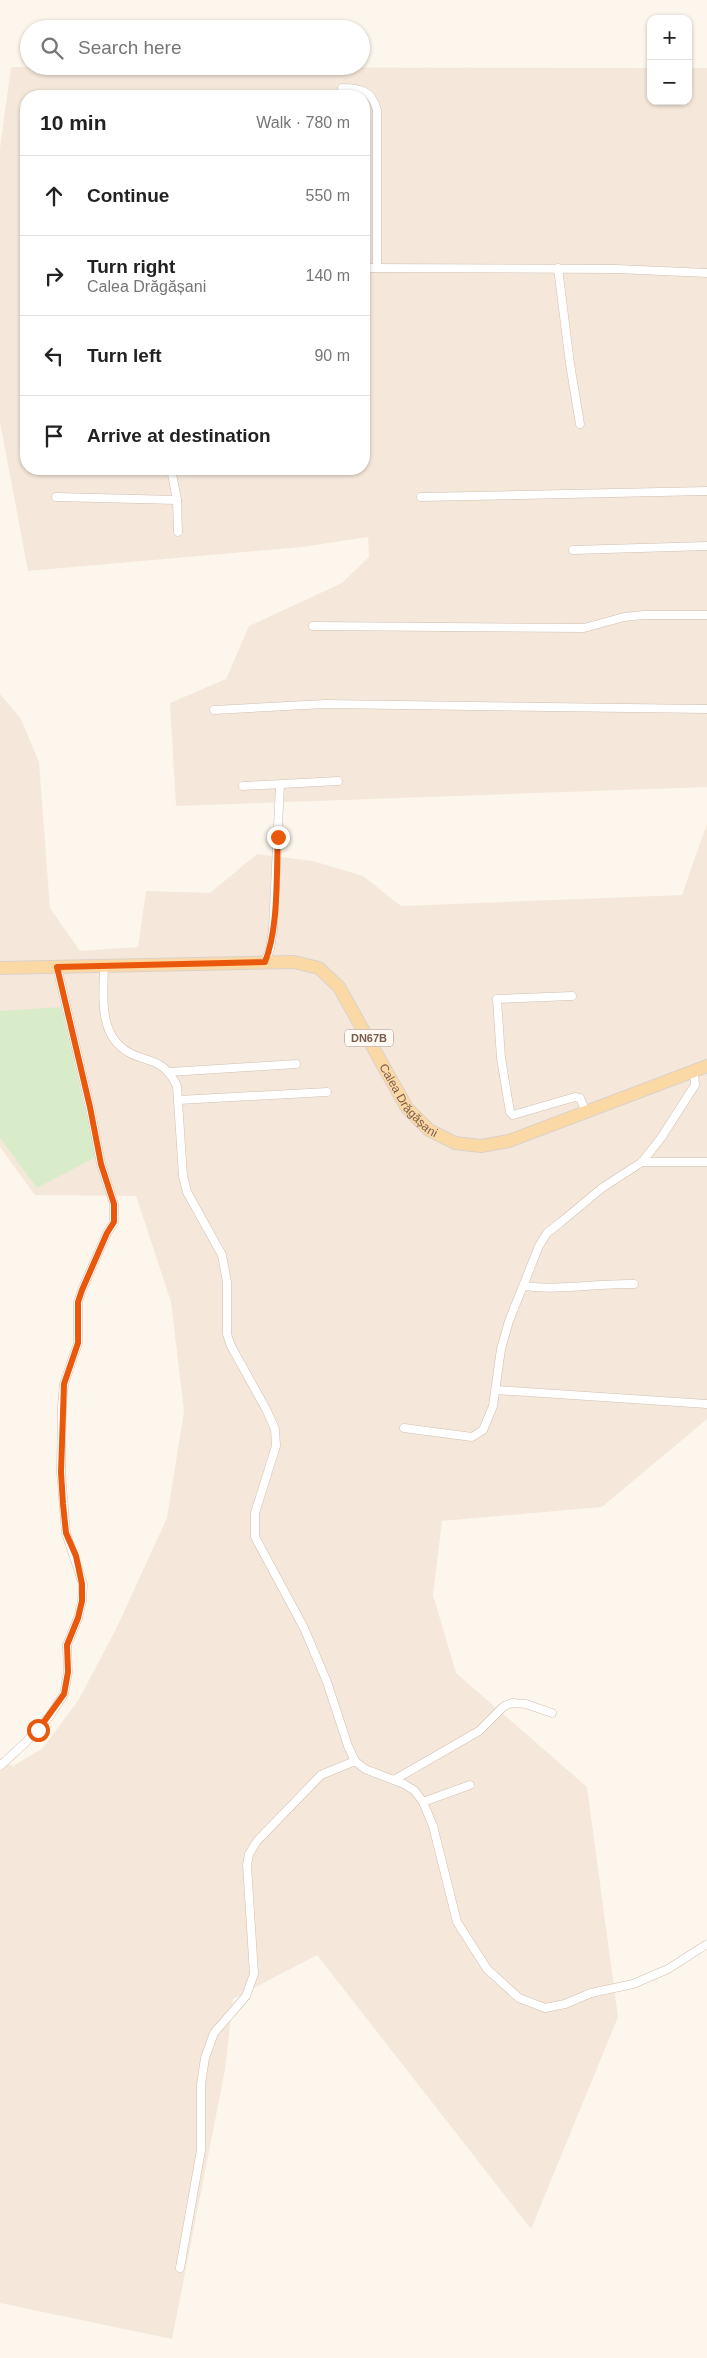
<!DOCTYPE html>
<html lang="en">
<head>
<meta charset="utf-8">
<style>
	body { margin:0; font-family:Arial,sans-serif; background:#f2f2f2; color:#222 }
	.controls { position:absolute; right:15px; top:15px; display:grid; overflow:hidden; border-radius:10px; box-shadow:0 1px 4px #0004 }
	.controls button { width:45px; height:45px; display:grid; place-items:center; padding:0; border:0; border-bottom:1px solid #e0e0e0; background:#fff; color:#222; font:25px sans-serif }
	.stop { position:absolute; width:15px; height:15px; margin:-11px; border:4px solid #ea580c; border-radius:50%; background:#fff }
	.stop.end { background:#ea580c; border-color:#fff; box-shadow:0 1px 5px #0008 }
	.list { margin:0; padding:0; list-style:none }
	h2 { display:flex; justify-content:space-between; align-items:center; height:65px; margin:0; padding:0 20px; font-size:21px }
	h2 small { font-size:16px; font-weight:400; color:#767676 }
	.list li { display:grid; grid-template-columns:32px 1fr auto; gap:15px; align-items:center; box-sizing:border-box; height:80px; padding:0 20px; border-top:1px solid #e0e0e0 }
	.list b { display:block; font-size:19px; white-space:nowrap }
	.list p { margin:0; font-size:16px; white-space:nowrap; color:#767676 }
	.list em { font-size:16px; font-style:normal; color:#767676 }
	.icon { flex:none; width:28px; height:28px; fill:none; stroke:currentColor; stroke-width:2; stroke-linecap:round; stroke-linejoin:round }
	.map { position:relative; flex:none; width:707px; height:2358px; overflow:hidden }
	.search { position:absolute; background:#fff; box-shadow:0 1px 4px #0004; left:20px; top:20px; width:350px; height:55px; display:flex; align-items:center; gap:12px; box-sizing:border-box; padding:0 18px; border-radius:28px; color:#767676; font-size:19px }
	.panel { position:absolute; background:#fff; box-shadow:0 1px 4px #0004; left:20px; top:90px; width:350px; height:385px; border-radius:20px }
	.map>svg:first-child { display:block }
</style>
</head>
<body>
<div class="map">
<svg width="707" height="2358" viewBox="0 0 707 2358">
	<rect width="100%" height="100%" fill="#fdf6ec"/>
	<g fill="#f5e8da" fill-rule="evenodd">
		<path d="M11,67L651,68V101H688V68H707V787L176,806L170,703L226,679L249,626L342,583L369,557L368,537L302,547L28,571L0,422V148ZM26,96H364V469H26Z"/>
		<path d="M0,694L21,719L39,762L50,908L80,951L138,947L146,891L210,893L257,854L313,861L363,876L401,906L682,895L707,823V1419L602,1507L442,1521L433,1595L456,1673L587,1787L618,2017L531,2229L317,1955L233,1999L225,2070L172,2339L0,2303V1758L13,1766L42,1749L78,1701L116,1629L167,1518L184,1411L171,1302L136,1196L35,1195L0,1147Z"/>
	</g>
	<path fill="#d8ecc9" d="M61,1007L96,1157L37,1188L0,1138V1011Z"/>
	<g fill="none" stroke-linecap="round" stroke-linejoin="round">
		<defs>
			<g id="street">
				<path d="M342,88C361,88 372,91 377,110V267"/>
				<path d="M364,268L617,269L707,273"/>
				<path d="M558,268L570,364L580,424"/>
				<path d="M171,469L177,500L178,532"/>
				<path d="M56,497L177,500"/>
				<path d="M421,497L707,491"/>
				<path d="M573,550L707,546"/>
				<path d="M313,626L584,628L624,617L644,615H707"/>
				<path d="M214,710L325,704L707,709"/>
				<path d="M243,786L338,781"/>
				<path d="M265,962L270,949L273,929L280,785"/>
				<path d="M104,967C103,1004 98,1045 142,1058C160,1063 168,1068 177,1086L183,1176L187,1192L222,1255L227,1282V1334L231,1346L266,1409L275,1429L276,1446L255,1513V1537L304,1628L327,1682L348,1746L355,1761L365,1769L404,1784L415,1791L423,1802L433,1826L457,1922L487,1969L519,1998L545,2008L565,2004L591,1993L633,1984L668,1969L707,1944"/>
				<path d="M572,996L497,999L501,1058L510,1112L513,1115L575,1097L580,1098L586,1112"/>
				<path d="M170,1072L296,1064"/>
				<path d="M179,1100L327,1092"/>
				<path d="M642,1162H707"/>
				<path d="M524,1286C560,1291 597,1283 634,1284"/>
				<path d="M496,1390L707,1404"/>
				<path d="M404,1428L472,1437L483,1430L493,1406L501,1349L509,1321L539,1246L547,1233L561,1222L602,1188L642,1162L661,1138L695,1085L694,1072"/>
				<path d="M0,1766L26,1742L49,1717L64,1694L68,1672L67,1645L78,1618L82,1601L83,1584L66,1533L61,1472L62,1405L64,1384L78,1343V1302L82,1290L107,1233L114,1223V1204L101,1164L90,1107L57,967"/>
				<path d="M394,1780L479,1731L504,1706L512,1703L526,1704L552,1713"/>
				<path d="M423,1802L470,1785"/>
				<path d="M180,2268L201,2150V2084L205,2058L214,2033L246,1996L254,1974L247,1865L249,1854L257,1841L321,1775L355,1761"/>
			</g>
			<g id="primary">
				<path id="s1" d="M0,968L294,962L319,968L339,987L407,1108L429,1130L455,1143L481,1146L509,1141L707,1066"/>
			</g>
		</defs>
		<use href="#street" stroke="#d1beb0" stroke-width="9"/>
		<use href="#primary" stroke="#dad1cd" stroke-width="14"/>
		<use href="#street" stroke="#fff" stroke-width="8"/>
		<use href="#primary" stroke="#fbd9a5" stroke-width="12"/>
	</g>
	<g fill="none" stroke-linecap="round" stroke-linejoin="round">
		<path stroke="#ea580c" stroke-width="6" d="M38,1730L64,1694L68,1672L67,1645L78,1618L82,1601V1584L76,1556L66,1533L63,1504L61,1472L64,1384L78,1343V1302L82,1290L107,1233L114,1222V1204L101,1164L90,1107L57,967L265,962C279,927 276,875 278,837"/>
	</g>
	<g text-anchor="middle" stroke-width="4" stroke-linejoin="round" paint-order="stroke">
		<rect fill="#fffaf3" stroke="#a28b7f" stroke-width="1" x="345" y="1029.5" width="48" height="17" rx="4"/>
		<g font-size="11" font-weight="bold" fill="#7a5c4d">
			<text x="369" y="1042">DN67B</text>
		</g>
		<g font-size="12" fill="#7a5c4d" stroke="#fffaf3">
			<text dy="4" stroke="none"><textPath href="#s1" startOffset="481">Calea Drăgășani</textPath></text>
		</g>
	</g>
</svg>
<div class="controls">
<button>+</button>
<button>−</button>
</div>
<div class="stop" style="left:38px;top:1730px"></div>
<div class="stop end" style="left:278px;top:837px"></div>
<div class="search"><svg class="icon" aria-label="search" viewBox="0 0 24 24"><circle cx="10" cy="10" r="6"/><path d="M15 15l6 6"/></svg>Search here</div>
<section class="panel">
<h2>10 min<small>Walk · 780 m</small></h2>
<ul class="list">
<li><svg class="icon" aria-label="ahead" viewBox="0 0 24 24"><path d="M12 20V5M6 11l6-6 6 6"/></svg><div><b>Continue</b></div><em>550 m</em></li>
<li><svg class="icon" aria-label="right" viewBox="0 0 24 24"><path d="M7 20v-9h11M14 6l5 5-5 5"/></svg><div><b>Turn right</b><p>Calea Drăgășani</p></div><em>140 m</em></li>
<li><svg class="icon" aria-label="left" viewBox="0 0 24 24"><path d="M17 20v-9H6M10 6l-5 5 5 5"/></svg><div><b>Turn left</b></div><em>90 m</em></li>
<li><svg class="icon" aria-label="arrive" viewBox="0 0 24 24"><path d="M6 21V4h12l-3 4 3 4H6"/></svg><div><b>Arrive at destination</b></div></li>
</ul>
</section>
</div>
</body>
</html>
